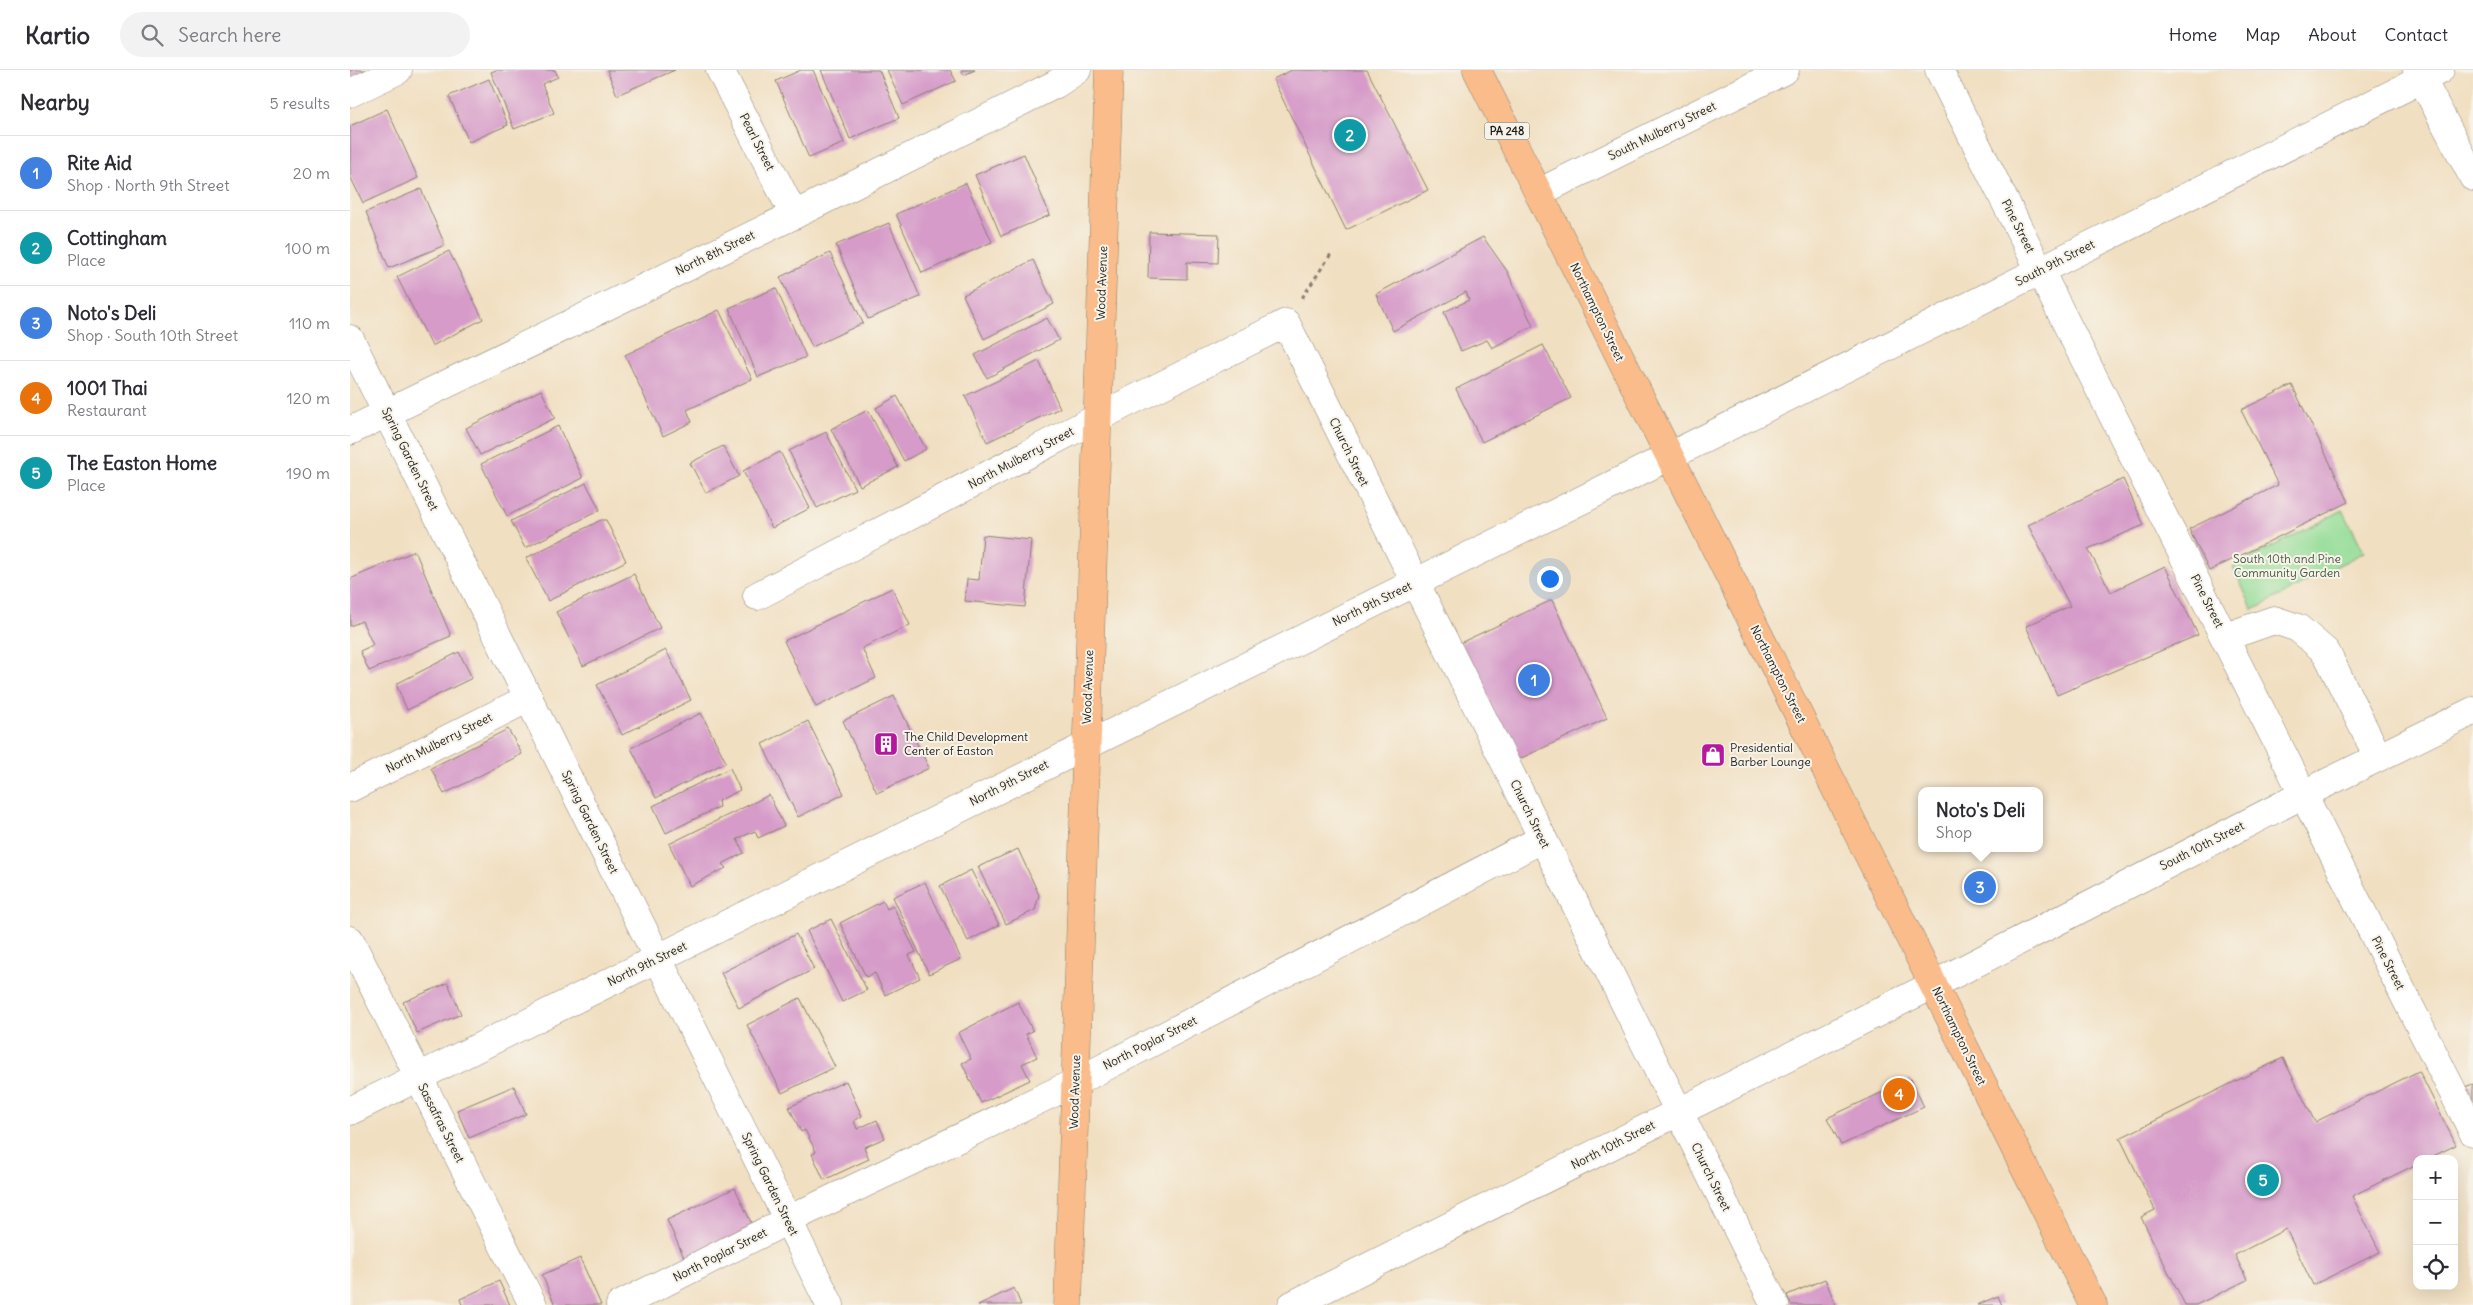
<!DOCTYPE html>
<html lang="en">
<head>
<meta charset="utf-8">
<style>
	body { margin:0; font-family:Delius,sans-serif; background:#f2f2f3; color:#2b2b33 }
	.controls { position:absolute; right:15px; bottom:15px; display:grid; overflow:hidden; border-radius:10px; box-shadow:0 5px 20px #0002 }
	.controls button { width:45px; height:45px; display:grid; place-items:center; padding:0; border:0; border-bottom:1px solid #e1e1e2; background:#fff; color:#2b2b33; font:25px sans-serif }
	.you { position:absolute; left:1199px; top:508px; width:18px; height:18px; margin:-12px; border:4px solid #fff; border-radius:50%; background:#1a73e8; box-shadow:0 0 0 8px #1a73e833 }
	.badge { display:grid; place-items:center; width:32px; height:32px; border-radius:50%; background:#b5179e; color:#fff; font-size:16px; font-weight:700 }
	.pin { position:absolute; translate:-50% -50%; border:2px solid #fff; box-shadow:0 1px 5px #0006 }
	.popup { position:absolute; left:1568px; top:717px; width:125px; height:65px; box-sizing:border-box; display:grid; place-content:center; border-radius:10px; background:#fff; filter:drop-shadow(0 1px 4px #0005); font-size:16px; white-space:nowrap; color:#7c7c81 }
	.popup b { font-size:19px; color:#2b2b33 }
	.popup::after { content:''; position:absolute; left:50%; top:100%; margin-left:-10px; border:10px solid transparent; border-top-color:#fff }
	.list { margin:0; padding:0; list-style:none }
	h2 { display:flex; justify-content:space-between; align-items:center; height:65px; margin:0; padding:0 20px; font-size:21px }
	h2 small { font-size:16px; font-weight:400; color:#7c7c81 }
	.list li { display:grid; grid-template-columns:32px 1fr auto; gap:15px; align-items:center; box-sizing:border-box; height:75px; padding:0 20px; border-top:1px solid #e1e1e2 }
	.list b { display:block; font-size:19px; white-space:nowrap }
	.list p { margin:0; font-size:16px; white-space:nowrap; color:#7c7c81 }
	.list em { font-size:16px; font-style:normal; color:#7c7c81 }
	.icon { flex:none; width:28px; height:28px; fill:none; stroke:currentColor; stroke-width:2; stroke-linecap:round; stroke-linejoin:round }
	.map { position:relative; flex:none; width:2123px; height:1235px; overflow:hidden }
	header { display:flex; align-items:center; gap:30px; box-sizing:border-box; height:70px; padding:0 25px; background:#fff; border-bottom:1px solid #e1e1e2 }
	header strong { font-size:24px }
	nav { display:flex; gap:28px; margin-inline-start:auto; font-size:18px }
	.search { width:350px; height:45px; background:#f2f2f3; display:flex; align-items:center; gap:12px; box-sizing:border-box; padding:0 18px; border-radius:28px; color:#7c7c81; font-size:19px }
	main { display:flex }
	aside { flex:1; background:#fff }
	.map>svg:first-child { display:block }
</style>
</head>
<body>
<header>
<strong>Kartio</strong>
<div class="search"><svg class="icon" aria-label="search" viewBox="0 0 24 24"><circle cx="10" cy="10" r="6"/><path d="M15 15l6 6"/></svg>Search here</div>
<nav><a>Home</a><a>Map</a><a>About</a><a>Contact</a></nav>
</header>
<main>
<aside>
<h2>Nearby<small>5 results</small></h2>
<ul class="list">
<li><span class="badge" style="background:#3f7fe0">1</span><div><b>Rite Aid</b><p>Shop · North 9th Street</p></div><em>20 m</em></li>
<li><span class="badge" style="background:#0f9aa8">2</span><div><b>Cottingham</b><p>Place</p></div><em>100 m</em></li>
<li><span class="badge" style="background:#3f7fe0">3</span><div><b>Noto's Deli</b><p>Shop · South 10th Street</p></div><em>110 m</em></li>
<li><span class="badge" style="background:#e8710a">4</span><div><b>1001 Thai</b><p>Restaurant</p></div><em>120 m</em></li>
<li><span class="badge" style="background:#0f9aa8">5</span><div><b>The Easton Home</b><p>Place</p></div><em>190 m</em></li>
</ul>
</aside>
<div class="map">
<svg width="2123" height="1235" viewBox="0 0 2123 1235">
	<rect width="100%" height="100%" fill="#f7f3e8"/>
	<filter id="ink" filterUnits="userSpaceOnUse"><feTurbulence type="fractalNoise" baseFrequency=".02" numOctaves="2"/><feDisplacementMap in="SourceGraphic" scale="10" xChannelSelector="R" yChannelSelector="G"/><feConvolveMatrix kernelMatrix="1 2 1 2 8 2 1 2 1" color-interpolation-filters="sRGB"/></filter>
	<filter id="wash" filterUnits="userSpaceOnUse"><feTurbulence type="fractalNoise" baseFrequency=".0096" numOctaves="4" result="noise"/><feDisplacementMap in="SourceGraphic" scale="20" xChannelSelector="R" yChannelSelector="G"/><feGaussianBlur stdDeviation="1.12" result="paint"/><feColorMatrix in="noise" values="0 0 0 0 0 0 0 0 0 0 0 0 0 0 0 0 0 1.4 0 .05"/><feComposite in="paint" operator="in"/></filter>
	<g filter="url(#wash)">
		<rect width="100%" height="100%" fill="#f1dfc1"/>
		<path fill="#95dd98" stroke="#587c5a" d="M1993,440L2014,482L1903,540L1883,497Z"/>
		<g id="blocks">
			<g fill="#d69bc9">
				<path d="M0,0H20L0,9Z"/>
				<path d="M146,0H205L208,7L192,14L204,43L164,59L141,2Z"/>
				<path d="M257,0H325L267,25Z"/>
				<path d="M451,0H463L494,73L459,88L426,11Z"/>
				<path d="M471,0H529L549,48L500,69Z"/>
				<path d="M537,0H600L606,11L553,35Z"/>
				<path d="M611,0H625L614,5Z"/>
				<path d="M942,0H1017L1078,120L996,160L923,9Z"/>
				<path d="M139,9L158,55L119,72L99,26Z"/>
				<path d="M37,39L68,108L13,133L0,106V56Z"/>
				<path d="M674,84L700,145L651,166L625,105Z"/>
				<path d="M616,113L642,172L572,203L546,144Z"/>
				<path d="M71,119L95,175L39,198L16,142Z"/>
				<path d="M539,153L570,227L518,249L486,175Z"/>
				<path d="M799,162L869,164L868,193L837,192V209L798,208Z"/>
				<path d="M1133,167L1157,201L1183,256L1142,278L1137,270L1111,281L1094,242L1119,230L1116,222L1043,261L1026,224Z"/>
				<path d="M99,181L133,249L82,276L47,207Z"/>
				<path d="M480,183L513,253L462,277L430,207Z"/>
				<path d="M683,190L704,234L634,269L613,225Z"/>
				<path d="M426,218L456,287L408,307L379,238Z"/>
				<path d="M369,240L402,309L337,340L342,352L313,366L275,285Z"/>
				<path d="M697,248L709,270L637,308L625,285Z"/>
				<path d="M1193,275L1221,328L1132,372L1106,319Z"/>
				<path d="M689,291L710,338L637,372L615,326Z"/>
				<path d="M1942,315L1999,432L1859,501L1839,459L1928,415L1891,340Z"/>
				<path d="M191,320L205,348L130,385L116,358Z"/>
				<path d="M547,326L576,379L554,391L526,338Z"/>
				<path d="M518,340L548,397L510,416L481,359Z"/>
				<path d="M208,356L233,408L157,446L131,394Z"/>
				<path d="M476,362L505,419L467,438L439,381Z"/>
				<path d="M373,376L389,406L356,423L340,393Z"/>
				<path d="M430,382L460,438L422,458L393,401Z"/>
				<path d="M1773,409L1794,455L1738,479L1761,522L1815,496L1848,565L1707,625L1676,556L1720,536L1678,455Z"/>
				<path d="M236,413L250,440L175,478L161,451Z"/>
				<path d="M251,450H256L276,491L198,531L176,488Z"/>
				<path d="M633,465L681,470L675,537L615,531L617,509L629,510Z"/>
				<path d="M65,481L101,566L19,601L10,581L23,575L12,551L0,556V509Z"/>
				<path d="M284,504L310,558L233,596L206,542Z"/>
				<path d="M542,518L560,555L512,578L526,608L466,637L434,571Z"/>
				<path d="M1202,530L1257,648L1165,691L1110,573Z"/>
				<path d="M316,580L341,630L272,665L247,615Z"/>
				<path d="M109,582L122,608L57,640L46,614Z"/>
				<path d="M544,626L579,698L527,723L493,651Z"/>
				<path d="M351,643L376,692L306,728L281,678Z"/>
				<path d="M458,651L494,724L448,747L412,674Z"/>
				<path d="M158,659L172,684L94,724L81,698Z"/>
				<path d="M380,698L390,720L368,731L369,737L316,763L303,736Z"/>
				<path d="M419,725L434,756L408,768L405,761L387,769L394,783L372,794L376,798L340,816L319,774Z"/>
				<path d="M668,779L689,825L685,840L656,854L628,797Z"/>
				<path d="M621,800L649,855L618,871L590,816Z"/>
				<path d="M575,812L611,889L579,904L543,827Z"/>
				<path d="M533,831L537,839L543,836L566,882L559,885L570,908L535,925L525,903L516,907L490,853Z"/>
				<path d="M481,849L517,920L492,932L457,861Z"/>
				<path d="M446,864L464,899L389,938L371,903Z"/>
				<path d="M98,913L111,944L67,963L53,932Z"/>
				<path d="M450,928L485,997L432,1023L397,955Z"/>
				<path d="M668,932L683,961L676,964L687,987L672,994L680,1010L631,1033L612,993L621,989L608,963Z"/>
				<path d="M1933,988L1965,1052L2069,1001L2106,1075L2077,1089H2067V1094L2002,1126L2030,1182L1963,1215L1936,1159L1885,1185L1897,1210L1846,1235H1835L1791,1147L1805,1140L1770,1068Z"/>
				<path d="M1561,1009L1574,1037L1491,1075L1477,1048Z"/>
				<path d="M496,1011L512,1046L504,1051L507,1059L527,1050L535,1068L514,1077L519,1089L474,1110L462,1084L466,1082L455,1060L451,1062L439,1037Z"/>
				<path d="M2123,1014V1045L2112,1018Z"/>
				<path d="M164,1016L176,1044L119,1068L107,1040Z"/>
				<path d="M385,1118L406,1163L337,1194L317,1150Z"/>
				<path d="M230,1188L251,1235H205L192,1205Z"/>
				<path d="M1475,1209L1486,1235H1441L1437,1225Z"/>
				<path d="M149,1211L160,1235H112L110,1229Z"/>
				<path d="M664,1218L671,1235H628Z"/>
				<path d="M1648,1226L1652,1235H1627Z"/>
			</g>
		</g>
	</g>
	<g filter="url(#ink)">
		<use href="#blocks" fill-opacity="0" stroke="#867e6e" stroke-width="1"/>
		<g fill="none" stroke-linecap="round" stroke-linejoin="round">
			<defs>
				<g id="minor">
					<path d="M370,0L444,145"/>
					<path d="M1589,0L2123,1062"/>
					<path d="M2067,0L2123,107"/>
					<path d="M0,23L48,0"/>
					<path d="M1188,123L1435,0"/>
					<path d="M0,269L480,1235"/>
					<path d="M0,361L444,145L706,14L727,0"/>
					<path d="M407,526L747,348L936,253L1425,1235"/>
					<path d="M1875,567L1924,550L1948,558L1976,582L2028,687"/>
					<path d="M0,718L179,628"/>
					<path d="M0,870L183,1235"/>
					<path d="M0,1041L1276,408L2090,0"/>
					<path d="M270,1235L438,1150L726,1012L1192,769"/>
					<path d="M942,1235L1583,915L1954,724L2123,641"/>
				</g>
				<g id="major">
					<path d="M1127,0L1743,1235"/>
					<path d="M718,1235L759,0"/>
				</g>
			</defs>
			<use href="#minor" stroke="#867e6e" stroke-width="29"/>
			<use href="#major" stroke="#867e6e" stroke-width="29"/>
			<path stroke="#867e6e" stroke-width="3" stroke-dasharray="4 4" stroke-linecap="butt" d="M952,228L981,184"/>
			<use href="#minor" stroke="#fff" stroke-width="28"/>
			<use href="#major" stroke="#f9bc8a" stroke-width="28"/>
		</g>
	</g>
	<defs>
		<symbol id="building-square" viewBox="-11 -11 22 22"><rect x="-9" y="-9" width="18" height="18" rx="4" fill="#b5179e" stroke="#f7f3e8"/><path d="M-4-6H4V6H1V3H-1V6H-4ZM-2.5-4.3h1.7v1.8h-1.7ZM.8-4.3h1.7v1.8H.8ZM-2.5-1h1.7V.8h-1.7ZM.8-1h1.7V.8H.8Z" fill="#fff"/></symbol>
		<symbol id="shop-square" viewBox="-11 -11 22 22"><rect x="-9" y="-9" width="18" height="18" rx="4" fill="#b5179e" stroke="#f7f3e8"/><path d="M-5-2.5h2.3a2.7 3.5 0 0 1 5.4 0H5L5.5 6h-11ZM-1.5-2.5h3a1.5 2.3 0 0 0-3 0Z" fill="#fff"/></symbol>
	</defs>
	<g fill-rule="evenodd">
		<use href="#building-square" x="522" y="660" width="28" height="28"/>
		<use href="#shop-square" x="1349" y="671" width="28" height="28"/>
	</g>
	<g text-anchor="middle" stroke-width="4" stroke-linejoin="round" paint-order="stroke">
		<rect fill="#f7f3e8" stroke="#5e5c59" stroke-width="1" x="1134.5" y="52.5" width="45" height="17" rx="4"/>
		<g font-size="11" font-weight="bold" fill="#1c1c1c">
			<text x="1157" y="65">PA 248</text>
		</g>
		<g font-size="12" fill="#1c1c1c" stroke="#f7f3e8">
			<text transform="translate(1312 61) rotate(-26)" y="4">South Mulberry Street</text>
			<text transform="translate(407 72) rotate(63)" y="4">Pearl Street</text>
			<text transform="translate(1668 156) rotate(63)" y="4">Pine Street</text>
			<text transform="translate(365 183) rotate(-26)" y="4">North 8th Street</text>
			<text transform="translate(1705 193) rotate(-27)" y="4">South 9th Street</text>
			<text transform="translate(752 213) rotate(-88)" y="4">Wood Avenue</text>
			<text transform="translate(1247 242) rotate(64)" y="4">Northampton Street</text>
			<text transform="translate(999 382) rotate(64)" y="4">Church Street</text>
			<text transform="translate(671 388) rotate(-28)" y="4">North Mulberry Street</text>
			<text transform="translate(60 389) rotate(64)" y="4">Spring Garden Street</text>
			<text transform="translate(1857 531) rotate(63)" y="4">Pine Street</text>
			<text transform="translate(1022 534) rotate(-26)" y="4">North 9th Street</text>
			<text transform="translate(1428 604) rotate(63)" y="4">Northampton Street</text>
			<text transform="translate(738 617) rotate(-88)" y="4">Wood Avenue</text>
			<text transform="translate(89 673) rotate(-27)" y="4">North Mulberry Street</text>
			<text transform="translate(659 713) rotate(-27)" y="4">North 9th Street</text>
			<text transform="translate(1180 744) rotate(64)" y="4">Church Street</text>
			<text transform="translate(240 752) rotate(64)" y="4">Spring Garden Street</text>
			<text transform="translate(1852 776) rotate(-27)" y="4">South 10th Street</text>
			<text transform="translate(2038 893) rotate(63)" y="4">Pine Street</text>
			<text transform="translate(297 894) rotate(-26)" y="4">North 9th Street</text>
			<text transform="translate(1609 966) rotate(64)" y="4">Northampton Street</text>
			<text transform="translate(800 973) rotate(-27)" y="4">North Poplar Street</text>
			<text transform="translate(725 1022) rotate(-88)" y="4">Wood Avenue</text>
			<text transform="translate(91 1053) rotate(63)" y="4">Sassafras Street</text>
			<text transform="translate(1263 1075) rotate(-27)" y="4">North 10th Street</text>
			<text transform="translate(1361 1107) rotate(64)" y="4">Church Street</text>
			<text transform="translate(420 1114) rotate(64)" y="4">Spring Garden Street</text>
			<text transform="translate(370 1185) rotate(-27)" y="4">North Poplar Street</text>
		</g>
		<g font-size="12" fill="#405641" stroke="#f7f3e8">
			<text x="1937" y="493">South 10th and Pine<tspan x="1937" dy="14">Community Garden</tspan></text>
		</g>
		<g font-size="12" fill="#1c1c1c" stroke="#f7f3e8" text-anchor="start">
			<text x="554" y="671">The Child Development<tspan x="554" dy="14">Center of Easton</tspan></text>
			<text x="1380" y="682">Presidential<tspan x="1380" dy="14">Barber Lounge</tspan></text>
		</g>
	</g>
</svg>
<div class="controls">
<button>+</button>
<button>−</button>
<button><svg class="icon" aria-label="locate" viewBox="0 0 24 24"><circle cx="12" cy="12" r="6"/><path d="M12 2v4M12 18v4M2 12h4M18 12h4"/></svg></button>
</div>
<div class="you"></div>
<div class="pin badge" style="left:1184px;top:610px;background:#3f7fe0">1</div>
<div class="pin badge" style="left:1000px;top:65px;background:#0f9aa8">2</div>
<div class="pin badge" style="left:1630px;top:817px;background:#3f7fe0">3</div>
<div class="popup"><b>Noto's Deli</b>Shop</div>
<div class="pin badge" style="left:1549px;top:1024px;background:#e8710a">4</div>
<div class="pin badge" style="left:1913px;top:1110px;background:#0f9aa8">5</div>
</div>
</main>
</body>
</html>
